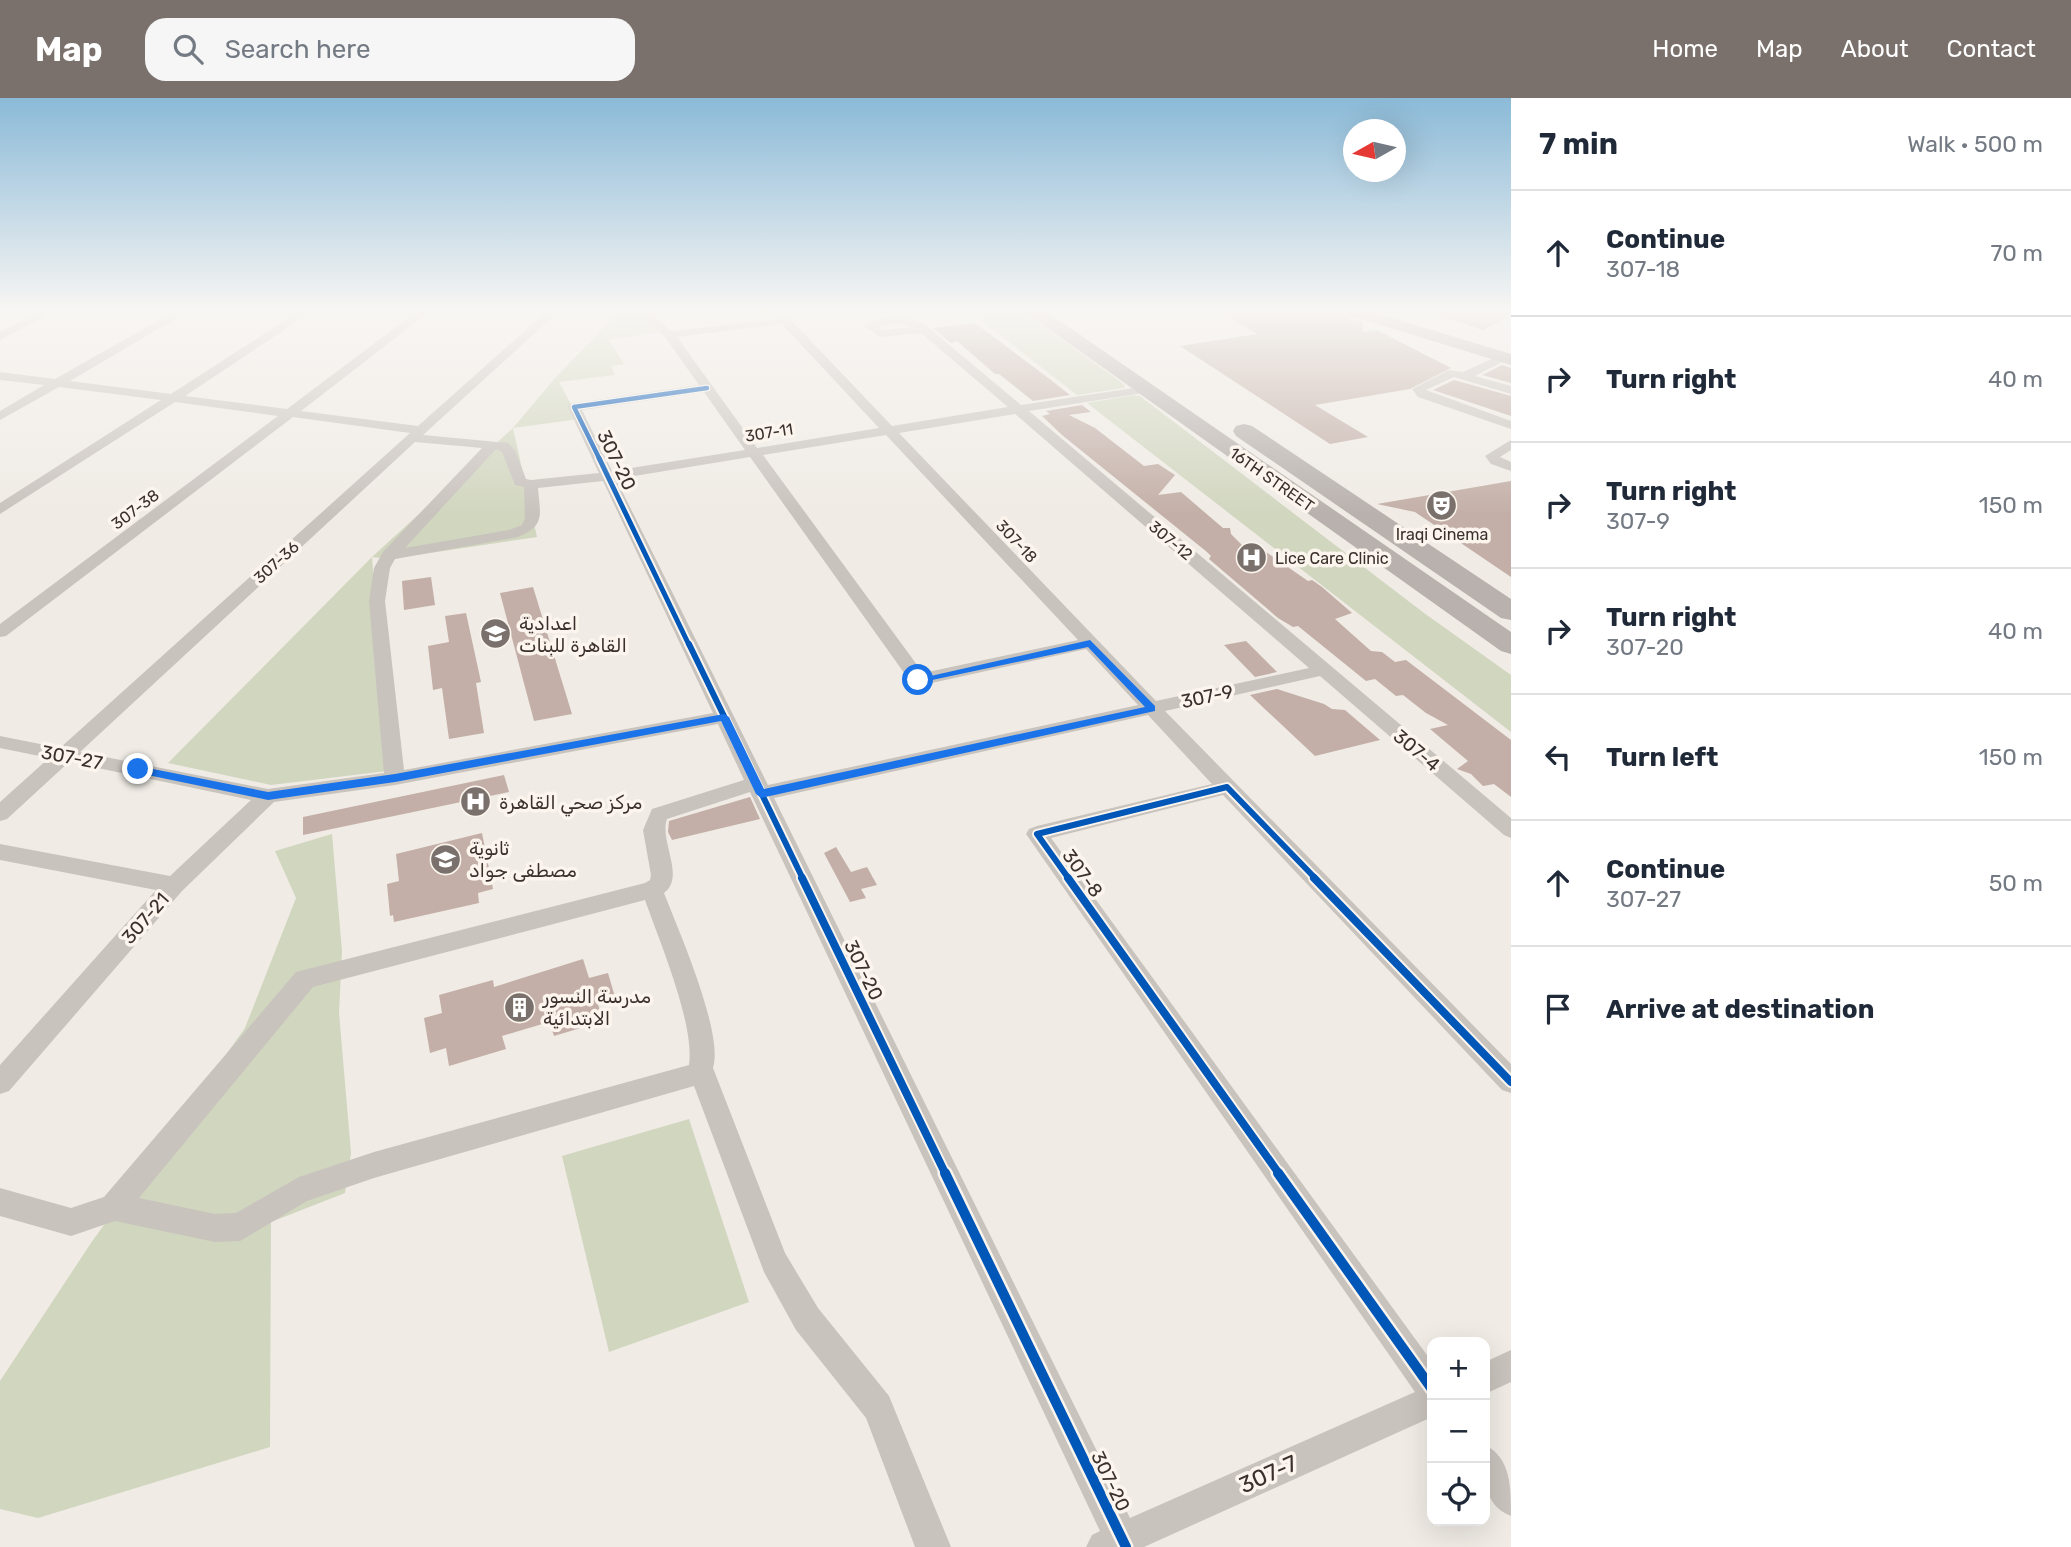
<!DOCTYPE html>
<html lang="en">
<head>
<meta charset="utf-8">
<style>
	body { margin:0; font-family:Rubik,"Noto Sans Arabic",sans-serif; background:#f6f6f7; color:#1f2937 }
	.controls { position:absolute; right:21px; bottom:21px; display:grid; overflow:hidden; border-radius:14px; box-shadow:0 7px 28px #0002 }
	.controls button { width:63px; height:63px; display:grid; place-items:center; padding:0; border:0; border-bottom:2px solid #e0e1e3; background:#fff; color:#1f2937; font:35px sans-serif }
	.compass { position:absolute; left:1343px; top:21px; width:63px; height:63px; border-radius:50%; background:#fff; box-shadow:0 7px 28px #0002; rotate:262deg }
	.stop { position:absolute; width:21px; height:21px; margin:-16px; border:5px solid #1a73e8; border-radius:50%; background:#fff }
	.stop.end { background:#1a73e8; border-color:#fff; box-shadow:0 2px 7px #0008 }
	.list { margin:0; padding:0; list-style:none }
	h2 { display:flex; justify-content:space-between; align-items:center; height:91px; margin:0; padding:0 28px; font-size:30px }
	h2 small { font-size:23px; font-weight:400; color:#747a83 }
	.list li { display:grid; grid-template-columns:46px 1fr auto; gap:21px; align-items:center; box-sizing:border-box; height:126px; padding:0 28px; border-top:2px solid #e0e1e3 }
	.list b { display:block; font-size:26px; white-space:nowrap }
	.list p { margin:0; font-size:23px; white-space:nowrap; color:#747a83 }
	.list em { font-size:23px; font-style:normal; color:#747a83 }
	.icon { flex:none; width:38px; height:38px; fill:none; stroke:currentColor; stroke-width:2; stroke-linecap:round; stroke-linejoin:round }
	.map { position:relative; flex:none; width:1511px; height:1449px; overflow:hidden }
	header { display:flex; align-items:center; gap:42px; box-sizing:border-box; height:98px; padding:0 35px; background:#7a716c; color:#fff }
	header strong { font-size:33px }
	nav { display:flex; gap:38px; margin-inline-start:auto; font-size:24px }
	.search { width:490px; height:63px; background:#f6f6f7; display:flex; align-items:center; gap:18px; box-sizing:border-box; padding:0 24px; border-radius:21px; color:#747a83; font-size:26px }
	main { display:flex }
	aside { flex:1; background:#fff }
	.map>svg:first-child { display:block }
</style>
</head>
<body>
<header>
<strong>Map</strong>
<div class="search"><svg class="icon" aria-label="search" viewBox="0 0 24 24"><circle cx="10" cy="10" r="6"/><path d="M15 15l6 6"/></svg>Search here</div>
<nav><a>Home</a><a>Map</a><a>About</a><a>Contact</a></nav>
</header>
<main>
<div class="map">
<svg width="1511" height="1449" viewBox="0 0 1511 1449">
	<rect width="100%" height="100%" fill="#f0ebe5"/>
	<g fill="#d1d6bf">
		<path d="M619,214H652L663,233L609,242L624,266L611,268L615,277L559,284L579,321L513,330L537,439L390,461L372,459L387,673L271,687L168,665L372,459L513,330L556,279Z"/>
		<path d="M970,214H1024L1125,287L1124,290L1077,297Z"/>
		<path d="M1133,297L1140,298L1424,515L1511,577V634L1087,305Z"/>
		<path d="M332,736L342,853L339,915L351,1055L345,1095L271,1124L270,1349L38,1420L0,1411V1283L91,1145L245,930L296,800L275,753Z"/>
		<path d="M689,1021L749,1204L609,1254L562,1058Z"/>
	</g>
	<g fill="#c3afa7">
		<path d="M1220,214H1344L1347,220L1363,224V234L1377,232L1451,270L1410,291L1315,307L1368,339L1330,346L1180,248L1257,236Z"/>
		<path d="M1440,214H1511V217L1483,232L1439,218Z"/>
		<path d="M975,225L1051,282L1070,297L1033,303L999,276H995L957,243L951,245L933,230Z"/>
		<path d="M1502,267L1511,270V285L1482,277Z"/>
		<path d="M1454,282L1511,298V318L1433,292Z"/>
		<path d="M1082,307L1091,314L1069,317L1095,330L1144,368L1158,366L1175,377L1158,397L1181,394L1223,430H1230L1231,436L1242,447L1253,445L1308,483L1312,482L1322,489L1352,515L1335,521L1371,553L1382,554L1395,564L1406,562L1511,642V699L1494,686L1483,688L1471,676L1457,671L1468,663L1430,631L1448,627L1426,615L1403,597L1396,598L1375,581L1366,583L1298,528L1293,529L1278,520L1209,461L1211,458L1207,454L1062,337L1042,318L1050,316L1046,313Z"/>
		<path d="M1511,383V479L1415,414L1377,406Z"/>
		<path d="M431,479L435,507L404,512L402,483Z"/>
		<path d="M533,489L572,616L534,623L500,495Z"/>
		<path d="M466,515L481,584L476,585L484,635L449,641L442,590L433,592L428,548L449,544L445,518Z"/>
		<path d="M1246,543L1277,574L1255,579L1224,547Z"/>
		<path d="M1277,591L1324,606L1332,611L1345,612L1380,642L1315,658L1250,597Z"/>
		<path d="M504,677L509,694L303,737V719Z"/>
		<path d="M750,699L760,721L672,742L668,734L669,723Z"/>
		<path d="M482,735L493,791L478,795L479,805L394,824L393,817L390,818L387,786L399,783L396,756Z"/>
		<path d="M836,749L851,774L867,769L877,787L861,791L866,800L850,804L824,755Z"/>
		<path d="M583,861L589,880L608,875L615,899L597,904L604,923L554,938L549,924L502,938L506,951L449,968L446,950L430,955L424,920L442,915L439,897L493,882L494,889Z"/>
	</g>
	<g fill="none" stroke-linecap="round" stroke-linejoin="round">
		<g fill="#c9c3be" fill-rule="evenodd">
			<path d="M39,214H53L0,242V234Z"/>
			<path d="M173,214H187L70,283L171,296L298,214H311L185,298L287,311L416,214H429L301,313L418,328L546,214H558L423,337L508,345L515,352L526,381L531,382L599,375L568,309L569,306L699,287L665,239L643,220L641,218L645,214H657L654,218L671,233L789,220L892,328L1008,309L921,235L880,239L864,228C882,214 910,217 928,229L1021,307L1147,288V294L1143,295L1029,313L1511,720V740L1504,737L1320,578L1165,613L1511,966V995L1502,992L1223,697L1051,740L1432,1264V1319L1144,1449H1086L1092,1437L1100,1433L750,694L667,721C659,743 686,779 664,795C678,831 724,935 713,970L785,1155L818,1210L889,1298L951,1449H915L866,1320L796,1232L764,1174L694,988L374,1080L307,1103L240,1143L215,1144L115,1123L71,1138L0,1118V1090L71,1110L104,1099L296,874L645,785L650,782L651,777L643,732L652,711L744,682L718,626L395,687L274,704L182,793L9,993L0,996V967L156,792L0,762V746L170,778L251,702L69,664L7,721L0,723V704L49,660L0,650V638L60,650L410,335L293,319L6,538L0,539V526L278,318L175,304L0,416V405L161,302L59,289L0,322V313L44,287L0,282V274L55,281ZM897,225L913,229L882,232L878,229ZM782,226L879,330L757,350L677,239ZM704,294L745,352L612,373L582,312ZM1015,316L1309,570L1156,603L899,335ZM886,337L1078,542L923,575L763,357ZM415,344L482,350L383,454L374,470L369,503L384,675L268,691L80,654ZM496,351L502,354L515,387L524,389L525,420L522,427L509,432L405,450ZM750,359L912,586L918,588L1086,551L1138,607L768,687L616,381ZM603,383L713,615L404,672L385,503L390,470L395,461L518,439C546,428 540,416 538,390ZM1148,617L1212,686L1037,728L1029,731L1026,736L1415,1294L1130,1420L774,700ZM645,802C659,842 695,926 689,967L374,1054L299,1079L236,1115L215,1116L139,1100L313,889Z"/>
			<path d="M1500,257L1510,260L1475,278L1511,288V296L1454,279L1426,292L1511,323V331L1418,299L1412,291L1449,272L1463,274Z"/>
			<path d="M1511,342V352L1500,359L1511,364V373L1491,366L1485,358Z"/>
			<path d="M1511,1252V1284L1485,1296V1264Z"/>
			<path d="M1485,1347C1511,1360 1511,1389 1511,1418C1481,1406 1484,1376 1485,1347Z"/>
		</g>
		<path fill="#bab3ae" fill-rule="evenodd" d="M1346,214H1373L1511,256V267L1348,217Z"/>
		<g fill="#b8b1ad" fill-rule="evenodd">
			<path d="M1025,214H1047L1511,534V556L1501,553Z"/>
			<path d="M1244,326L1252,328L1511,501V522L1501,520L1236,338L1233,333L1236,328Z"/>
		</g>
		<defs>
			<path id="cycleway-far4" d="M600,362L574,309L707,290"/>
			<path id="cycleway-far3" d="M599,360L689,547"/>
			<g id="cycleway-far2">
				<path d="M689,546L803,781"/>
				<path d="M1069,781L1037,736L1227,689L1316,781"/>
			</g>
			<g id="cycleway-far1">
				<path d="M802,780L946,1077"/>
				<path d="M1068,780L1280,1077"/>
				<path d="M1314,780L1511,984"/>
			</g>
			<g id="cycleway">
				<path d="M945,1075L1126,1449"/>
				<path d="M1278,1075L1432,1291"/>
			</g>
		</defs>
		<use href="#cycleway-far4" stroke="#fbf5ee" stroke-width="7"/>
		<use href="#cycleway-far3" stroke="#fbf5ee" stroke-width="9"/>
		<use href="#cycleway-far2" stroke="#fbf5ee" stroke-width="10"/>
		<use href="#cycleway-far1" stroke="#fbf5ee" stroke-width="12"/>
		<use href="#cycleway" stroke="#fbf5ee" stroke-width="15"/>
		<use href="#cycleway-far4" stroke="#0057b8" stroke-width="4.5"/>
		<use href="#cycleway-far3" stroke="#0057b8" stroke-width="5"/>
		<use href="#cycleway-far2" stroke="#0057b8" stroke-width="6"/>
		<use href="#cycleway-far1" stroke="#0057b8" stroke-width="8"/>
		<use href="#cycleway" stroke="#0057b8" stroke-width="10"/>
	</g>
	<linearGradient id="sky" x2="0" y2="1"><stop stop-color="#8bbad8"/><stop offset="0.51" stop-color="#f8f6f3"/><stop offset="1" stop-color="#f8f6f3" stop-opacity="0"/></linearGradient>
	<rect width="1511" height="417" fill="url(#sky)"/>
	<path fill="#1a73e8" d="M1090,542L1155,608V613L761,700L756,696L721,623L395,684L268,702L138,675L133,671L138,668L268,694L395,676L724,616L729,619L764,691L1145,609L1088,549L918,585L913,582Z"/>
	<defs>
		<symbol id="theatre-disc" viewBox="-11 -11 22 22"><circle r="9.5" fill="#7a716c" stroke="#fbf5ee"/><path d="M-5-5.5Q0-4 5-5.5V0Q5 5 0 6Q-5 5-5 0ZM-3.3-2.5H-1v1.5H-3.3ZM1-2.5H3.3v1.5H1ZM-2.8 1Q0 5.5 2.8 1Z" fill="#fff"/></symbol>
		<symbol id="hospital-disc" viewBox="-11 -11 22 22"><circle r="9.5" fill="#7a716c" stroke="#fbf5ee"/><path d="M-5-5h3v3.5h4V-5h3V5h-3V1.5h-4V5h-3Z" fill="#fff"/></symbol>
		<symbol id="school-disc" viewBox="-11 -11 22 22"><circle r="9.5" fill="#7a716c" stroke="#fbf5ee"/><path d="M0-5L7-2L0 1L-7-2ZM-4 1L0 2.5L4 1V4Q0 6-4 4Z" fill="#fff"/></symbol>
		<symbol id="building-disc" viewBox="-11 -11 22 22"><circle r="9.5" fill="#7a716c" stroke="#fbf5ee"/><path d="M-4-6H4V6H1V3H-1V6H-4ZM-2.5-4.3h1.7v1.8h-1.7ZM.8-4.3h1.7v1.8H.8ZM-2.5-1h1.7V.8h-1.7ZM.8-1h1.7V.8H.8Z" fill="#fff"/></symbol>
	</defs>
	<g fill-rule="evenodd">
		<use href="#theatre-disc" x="1424" y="390" width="35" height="35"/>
		<use href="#hospital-disc" x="1234" y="442" width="35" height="35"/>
		<use href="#school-disc" x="478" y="518" width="35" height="35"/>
		<use href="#hospital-disc" x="458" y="686" width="35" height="35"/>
		<use href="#school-disc" x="428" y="744" width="35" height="35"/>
		<use href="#building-disc" x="502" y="892" width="35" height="35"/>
	</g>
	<g text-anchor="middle" stroke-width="7" stroke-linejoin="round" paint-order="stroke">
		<g font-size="16" fill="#3b302b" stroke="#fbf5ee">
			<text transform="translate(769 334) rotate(-9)" y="6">307-11</text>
			<text transform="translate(1272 381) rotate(35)" y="6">16TH STREET</text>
			<text transform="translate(135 411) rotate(-37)" y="6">307-38</text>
			<text transform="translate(1171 442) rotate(40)" y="6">307-12</text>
			<text transform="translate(1017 443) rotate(47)" y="6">307-18</text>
			<text transform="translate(276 464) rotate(-42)" y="6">307-36</text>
		</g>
		<g font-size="16" fill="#3b302b" stroke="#fbf5ee">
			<text x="1442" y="442">Iraqi Cinema</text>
			<text x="1275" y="466" text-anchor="start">Lice Care Clinic</text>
		</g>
		<g font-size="19" fill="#3b302b" stroke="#fbf5ee">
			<text transform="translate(617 362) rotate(64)" y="7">307-20</text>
			<text transform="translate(1207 598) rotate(-12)" y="7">307-9</text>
			<text transform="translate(1417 652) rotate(40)" y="7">307-4</text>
			<text transform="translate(72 659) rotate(11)" y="7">307-27</text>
			<text transform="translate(1083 775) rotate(54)" y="7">307-8</text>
			<text transform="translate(145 820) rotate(-49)" y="7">307-21</text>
			<text transform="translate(864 872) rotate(64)" y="7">307-20</text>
			<text transform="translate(1111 1383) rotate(64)" y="7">307-20</text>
		</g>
		<g font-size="19" fill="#3b302b" stroke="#fbf5ee" text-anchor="start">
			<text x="519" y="532">اعدادية<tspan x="519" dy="22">القاهرة للبنات</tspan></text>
			<text x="499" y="711">مركز صحي القاهرة</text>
			<text x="469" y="757">ثانوية<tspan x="469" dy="22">مصطفى جواد</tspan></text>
			<text x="543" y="905">مدرسة النسور<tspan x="543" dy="22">الابتدائية</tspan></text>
		</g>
		<g font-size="23" fill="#3b302b" stroke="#fbf5ee">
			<text transform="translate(1268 1376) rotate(-24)" y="8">307-7</text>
		</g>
	</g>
</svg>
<div class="controls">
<button>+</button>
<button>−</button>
<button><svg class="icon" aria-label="locate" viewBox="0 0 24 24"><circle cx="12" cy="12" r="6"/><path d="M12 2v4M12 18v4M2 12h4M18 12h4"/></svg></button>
</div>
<svg class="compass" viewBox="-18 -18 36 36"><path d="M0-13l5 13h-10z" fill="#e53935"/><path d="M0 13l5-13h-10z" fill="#747a83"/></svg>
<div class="stop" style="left:918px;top:582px"></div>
<div class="stop end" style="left:138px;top:671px"></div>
</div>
<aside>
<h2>7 min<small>Walk · 500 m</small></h2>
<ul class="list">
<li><svg class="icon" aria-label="ahead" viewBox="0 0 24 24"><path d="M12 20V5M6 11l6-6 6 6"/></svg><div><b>Continue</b><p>307-18</p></div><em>70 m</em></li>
<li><svg class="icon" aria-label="right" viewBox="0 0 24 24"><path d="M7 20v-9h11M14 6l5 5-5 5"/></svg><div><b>Turn right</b></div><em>40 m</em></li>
<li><svg class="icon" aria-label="right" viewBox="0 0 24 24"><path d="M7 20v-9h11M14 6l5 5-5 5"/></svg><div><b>Turn right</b><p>307-9</p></div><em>150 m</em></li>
<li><svg class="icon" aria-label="right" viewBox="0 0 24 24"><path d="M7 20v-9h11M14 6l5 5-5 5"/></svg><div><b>Turn right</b><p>307-20</p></div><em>40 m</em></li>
<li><svg class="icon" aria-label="left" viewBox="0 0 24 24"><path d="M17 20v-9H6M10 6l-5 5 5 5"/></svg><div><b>Turn left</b></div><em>150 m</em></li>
<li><svg class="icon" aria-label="ahead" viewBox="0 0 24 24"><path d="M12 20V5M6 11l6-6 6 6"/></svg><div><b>Continue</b><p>307-27</p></div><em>50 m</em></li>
<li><svg class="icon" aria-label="arrive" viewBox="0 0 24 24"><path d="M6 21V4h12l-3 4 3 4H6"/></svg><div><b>Arrive at destination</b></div></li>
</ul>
</aside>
</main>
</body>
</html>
